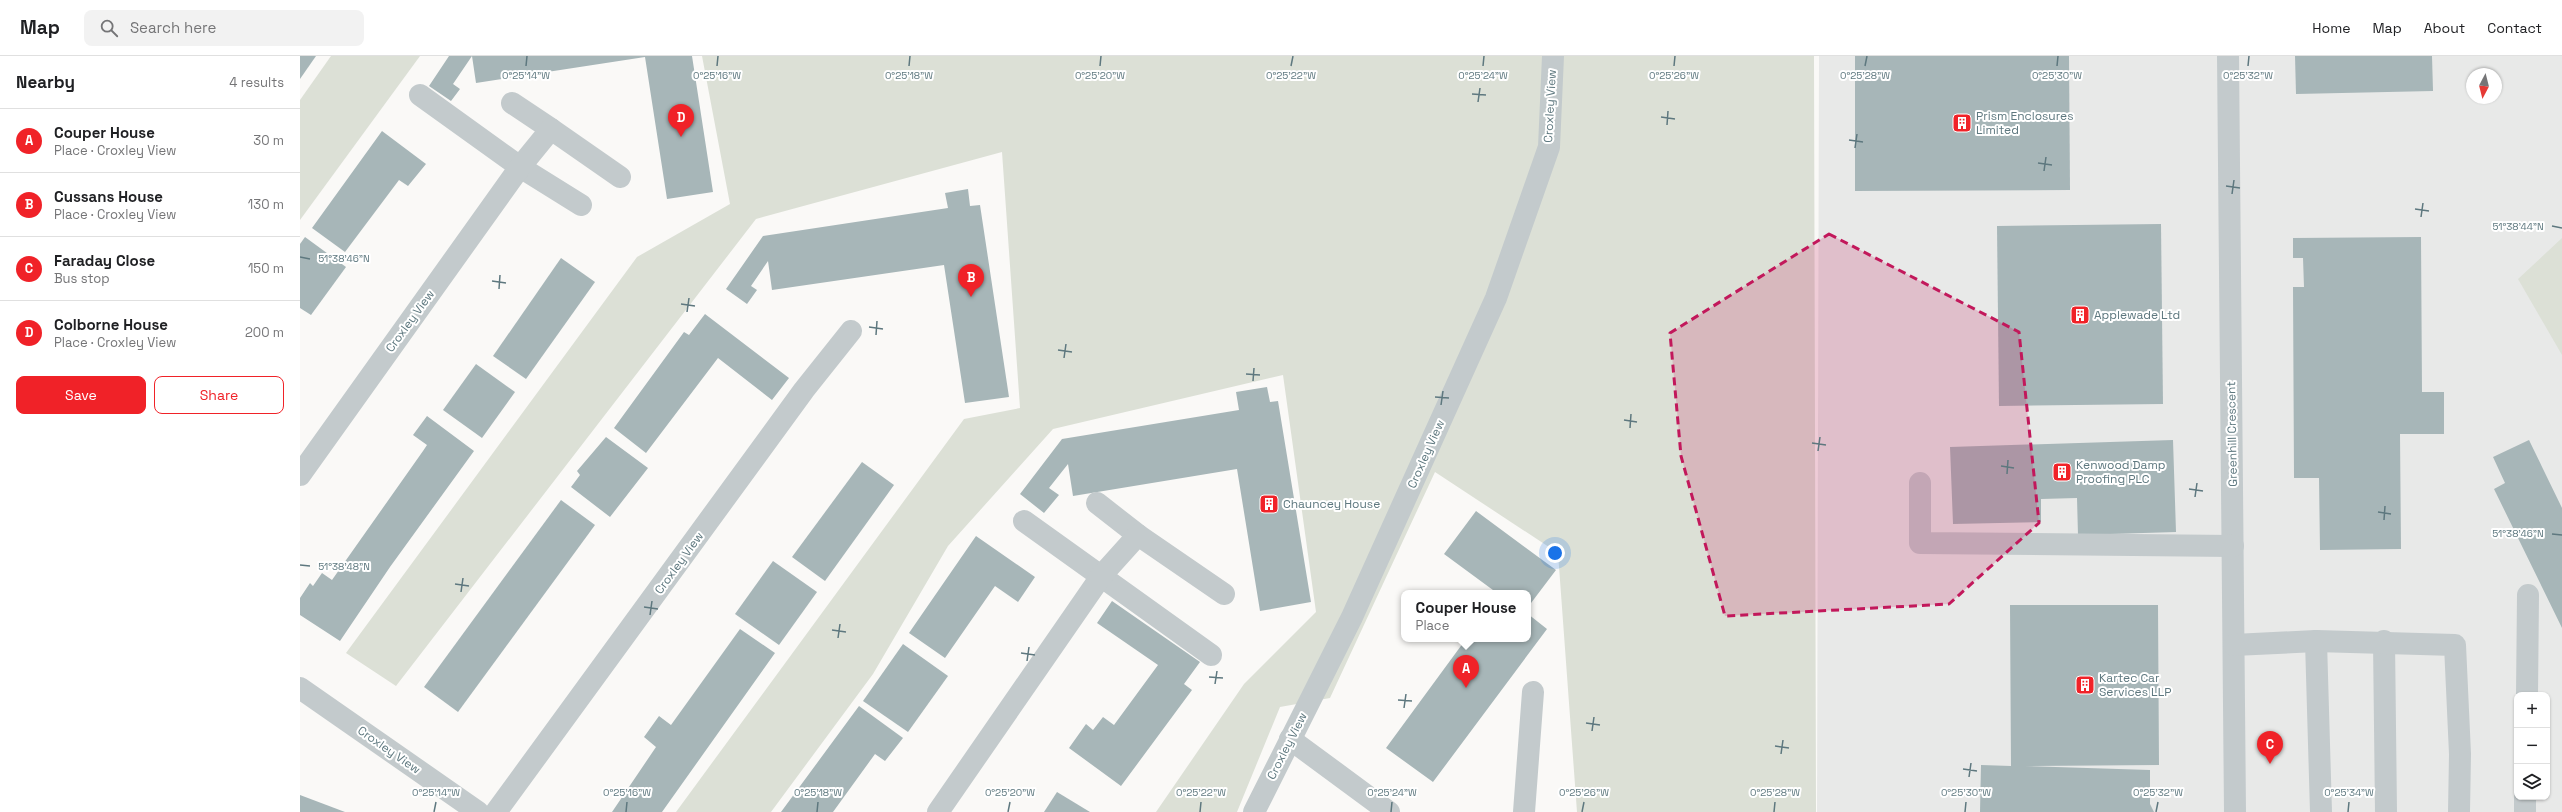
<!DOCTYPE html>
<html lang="en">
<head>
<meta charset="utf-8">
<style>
	body { margin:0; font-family:"Space Grotesk",sans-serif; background:#f2f2f2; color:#202124 }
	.controls { position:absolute; right:12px; bottom:12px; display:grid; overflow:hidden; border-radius:8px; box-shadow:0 1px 3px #0004 }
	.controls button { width:36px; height:36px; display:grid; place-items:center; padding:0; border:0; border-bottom:1px solid #e0e0e0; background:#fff; color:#202124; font:20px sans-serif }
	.compass { position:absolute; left:2166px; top:12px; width:36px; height:36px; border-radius:50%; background:#fff; box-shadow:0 1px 3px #0004; rotate:187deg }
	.you { position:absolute; left:1255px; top:497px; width:14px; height:14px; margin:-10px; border:3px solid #fff; border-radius:50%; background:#1a73e8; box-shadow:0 0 0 6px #1a73e833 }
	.badge { display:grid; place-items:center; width:26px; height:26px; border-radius:50%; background:#f02228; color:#fff; font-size:13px; font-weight:700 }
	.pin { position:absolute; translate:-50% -33px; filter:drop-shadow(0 1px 2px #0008) }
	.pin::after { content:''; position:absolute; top:21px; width:14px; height:12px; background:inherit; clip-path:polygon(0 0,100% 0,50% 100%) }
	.popup { position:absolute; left:1101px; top:534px; width:130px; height:52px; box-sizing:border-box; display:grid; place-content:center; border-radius:8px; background:#fff; filter:drop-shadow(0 1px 3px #0005); font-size:13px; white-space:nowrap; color:#757577 }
	.popup b { font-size:15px; color:#202124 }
	.popup::after { content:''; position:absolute; left:50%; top:100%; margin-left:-8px; border:8px solid transparent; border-top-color:#fff }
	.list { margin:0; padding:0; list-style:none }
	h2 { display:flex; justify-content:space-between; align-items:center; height:52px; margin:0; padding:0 16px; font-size:17px }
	h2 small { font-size:13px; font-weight:400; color:#757577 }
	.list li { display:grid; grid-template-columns:26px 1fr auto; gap:12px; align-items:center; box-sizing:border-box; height:64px; padding:0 16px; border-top:1px solid #e0e0e0 }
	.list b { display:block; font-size:15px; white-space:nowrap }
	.list p { margin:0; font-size:13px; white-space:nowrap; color:#757577 }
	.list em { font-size:13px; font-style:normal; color:#757577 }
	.actions { display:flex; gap:8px; padding:12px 16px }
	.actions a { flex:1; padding:9px 0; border:1px solid #f02228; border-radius:8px; text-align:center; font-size:14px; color:#f02228 }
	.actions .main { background:#f02228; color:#fff }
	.icon { flex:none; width:22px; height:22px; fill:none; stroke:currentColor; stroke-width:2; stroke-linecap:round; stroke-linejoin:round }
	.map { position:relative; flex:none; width:2262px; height:756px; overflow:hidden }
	header { display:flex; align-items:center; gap:24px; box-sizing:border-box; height:56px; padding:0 20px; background:#fff; border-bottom:1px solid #e0e0e0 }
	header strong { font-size:19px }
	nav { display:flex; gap:22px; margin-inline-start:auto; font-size:14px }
	.search { width:280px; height:36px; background:#f2f2f2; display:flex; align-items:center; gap:10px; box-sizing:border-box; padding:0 14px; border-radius:8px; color:#757577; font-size:15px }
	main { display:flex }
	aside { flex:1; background:#fff }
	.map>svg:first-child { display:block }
</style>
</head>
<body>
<header>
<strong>Map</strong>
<div class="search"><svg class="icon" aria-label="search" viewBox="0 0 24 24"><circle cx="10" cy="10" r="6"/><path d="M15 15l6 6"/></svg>Search here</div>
<nav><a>Home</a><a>Map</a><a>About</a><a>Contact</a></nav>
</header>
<main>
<aside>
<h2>Nearby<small>4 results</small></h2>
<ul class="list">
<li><span class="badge">A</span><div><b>Couper House</b><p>Place · Croxley View</p></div><em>30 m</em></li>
<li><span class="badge">B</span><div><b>Cussans House</b><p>Place · Croxley View</p></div><em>130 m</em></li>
<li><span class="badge">C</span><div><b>Faraday Close</b><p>Bus stop</p></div><em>150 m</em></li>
<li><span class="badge">D</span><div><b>Colborne House</b><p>Place · Croxley View</p></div><em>200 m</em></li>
</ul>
<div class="actions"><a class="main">Save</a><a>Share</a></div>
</aside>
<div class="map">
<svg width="2262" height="756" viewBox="0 0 2262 756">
	<rect width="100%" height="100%" fill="#faf9f7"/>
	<path fill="#e8e9e8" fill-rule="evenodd" d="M1519,0H2262V756H1517ZM2172,18H2196V42H2172ZM2217,639H2247V741H2217Z"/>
	<g fill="#dce0d6">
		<path d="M31,0H120L0,164V44Z"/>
		<path d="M402,0H1514L1516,756H1277L1258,497L1135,416L1030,642L980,651L937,756H856L944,628L1016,556L983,319L753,373L648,490L573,618L471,756H376L664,363L720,352L702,96L456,163L96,630L46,597L337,201L430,148Z"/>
		<path d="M2262,182V299L2218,223Z"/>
	</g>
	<g fill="#a7b6b8">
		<path d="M0,0H16L0,23Z"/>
		<path d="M149,0H172L153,28L160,33L151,45L129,30Z"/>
		<path d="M172,0H392L413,136L367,143L345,1L176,27Z"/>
		<path d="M1555,0H1769L1770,134L1555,135Z"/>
		<path d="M1995,0H2132L2133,35L1996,38Z"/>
		<path d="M82,75L126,108L108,130L99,124L45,196L12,172Z"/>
		<path d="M668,133L670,150L680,149L709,341L665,347L644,209L472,234L468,205L451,230L457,234L447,248L426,233L463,180L648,152L645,137Z"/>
		<path d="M1861,168L1863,348L1699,350L1697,170Z"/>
		<path d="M5,181L46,211L11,259L0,252V188Z"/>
		<path d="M2121,181L2122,336H2144V378H2100L2101,493L2020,494L2019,422H1994L1993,231H2004L2003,202H1993V182Z"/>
		<path d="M261,202L295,226L226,323L193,300Z"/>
		<path d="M405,258L489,322L472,344L418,302L346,397L314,372L384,276L389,279Z"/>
		<path d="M176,308L215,336L182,382L143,354Z"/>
		<path d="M967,331L970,346L978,345L1011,546L960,555L937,413L773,440L768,408L749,432L759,439L744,457L720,438L762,383L939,354L936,336Z"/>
		<path d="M127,360L174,395L90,511L40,585L0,559V542L10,527L13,530L22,517L32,524L123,395L127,389L113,379Z"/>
		<path d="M306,381L348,412L310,461L271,431L280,419L277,415Z"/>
		<path d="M1873,384L1876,476L1778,479L1777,442L1741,443V466L1653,468L1650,391Z"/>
		<path d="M2229,384L2262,452V572L2194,433L2205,427L2193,401Z"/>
		<path d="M562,406L594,429L525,525L492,501Z"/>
		<path d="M261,444L295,469L158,656L124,631Z"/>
		<path d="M1176,455L1256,514L1228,551V537H1197L1144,498Z"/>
		<path d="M676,480L735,521L718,546L695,530L645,602L609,577Z"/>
		<path d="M473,505L517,536L479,589L435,558Z"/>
		<path d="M812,545L900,606L884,628L892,634L821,730L769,692L786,668L793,674L803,661L814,669L858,609L797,567Z"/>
		<path d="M1710,549H1858L1859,709L1725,710L1850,714V748L1854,756H1680L1681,709L1711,710Z"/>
		<path d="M1228,558L1247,573L1133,726L1086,692L1166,583H1228Z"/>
		<path d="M440,573L475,597L362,756H312L356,691L344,681L359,660L371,669Z"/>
		<path d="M603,588L648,620L608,676L563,645Z"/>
		<path d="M559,650L603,682L585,705L575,698L533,756H481Z"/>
		<path d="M757,736L790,756H744Z"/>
		<path d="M0,739L45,756H0Z"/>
	</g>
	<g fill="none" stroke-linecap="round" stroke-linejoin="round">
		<g stroke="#c3cacc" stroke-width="22">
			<path d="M1928,0L1935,756"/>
			<path d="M120,39L220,111L281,149"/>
			<path d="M212,47L251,73"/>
			<path d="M0,419L220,111L251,73L320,121"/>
			<path d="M1620,427V487L1933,490"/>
			<path d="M797,447L838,479"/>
			<path d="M724,465L911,599"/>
			<path d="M2016,585L2021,756"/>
			<path d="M2084,585L2086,756"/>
			<path d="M1934,589L2016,585L2155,589L2160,698L2159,756"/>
			<path d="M0,632L178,756"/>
			<path d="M2227,639L2228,539"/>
			<path d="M990,683L1089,756"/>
			<path d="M196,756L504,334L551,275"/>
			<path d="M638,756L802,519L838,479L924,538"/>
			<path d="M954,756L1052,561L1196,242L1249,91L1253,0"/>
			<path d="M1224,756L1233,636"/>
			<path d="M2225,756V741"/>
		</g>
	</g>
	<path fill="#c2185b" fill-opacity="0.2" stroke="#c2185b" stroke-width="3" stroke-dasharray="8 5" stroke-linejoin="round" d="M1529,178L1719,276L1739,467L1649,548L1425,560L1381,400L1370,277Z"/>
	<path fill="none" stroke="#5e787f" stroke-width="1.5" d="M226,10L227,0M417,10L418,0M609,10L610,0M800,10L801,0M991,10L993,0M1183,10L1184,0M1374,10L1375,0M1565,10L1567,0M1757,10L1758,0M1948,10L1949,0M1172,38L1186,39M1178,46L1180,32M1361,61L1375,63M1367,69L1368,55M1549,84L1563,86M1555,92L1557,78M1738,107L1752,109M1744,115L1746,101M1926,130L1940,132M1932,138L1934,124M2115,153L2129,155M2121,161L2123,147M2252,170L2262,172M0,201L10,203M192,225L206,227M199,233L200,219M381,248L395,250M387,256L389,242M569,271L583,273M576,279L577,265M758,294L772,296M764,302L766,288M946,318L960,319M953,325L954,312M1135,341L1149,342M1141,349L1143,335M1324,364L1337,366M1330,372L1331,358M1512,387L1526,389M1518,395L1520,381M1701,410L1714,412M1707,418L1708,404M1889,433L1903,435M1895,441L1897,427M2078,456L2091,458M2084,464L2085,450M2252,478L2262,479M0,509L10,510M155,528L169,530M161,536L163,522M344,551L358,553M350,559L352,545M532,574L546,576M538,582L540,568M721,597L735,599M727,605L729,591M909,621L923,622M915,628L917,615M1098,644L1112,645M1104,652L1106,638M1286,667L1300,669M1292,675L1294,661M1475,690L1489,692M1481,698L1483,684M1663,713L1677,715M1669,721L1671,707M134,756L136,746M326,756L327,746M517,756L518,746M708,756L710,746M900,756L901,746M1091,756L1092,746M1282,756L1284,746M1474,756L1475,746M1665,756L1666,746M1856,756L1858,746M2048,756L2049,746"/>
	<defs>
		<symbol id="building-square" viewBox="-11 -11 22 22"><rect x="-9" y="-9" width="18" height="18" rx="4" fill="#f02228" stroke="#fff"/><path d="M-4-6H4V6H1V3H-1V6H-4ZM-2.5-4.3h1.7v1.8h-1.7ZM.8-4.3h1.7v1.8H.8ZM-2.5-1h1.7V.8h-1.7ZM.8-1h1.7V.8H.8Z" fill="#fff"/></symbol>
	</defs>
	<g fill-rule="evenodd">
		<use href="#building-square" x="1651" y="56" width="22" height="22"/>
		<use href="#building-square" x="1769" y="248" width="22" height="22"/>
		<use href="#building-square" x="1751" y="405" width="22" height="22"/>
		<use href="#building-square" x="958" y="437" width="22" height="22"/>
		<use href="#building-square" x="1774" y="618" width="22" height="22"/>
	</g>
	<g text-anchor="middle" stroke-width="4" stroke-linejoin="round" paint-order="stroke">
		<g font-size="12" fill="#5e787f" stroke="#fff">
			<text transform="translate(1250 50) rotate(-87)" y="4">Croxley View</text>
			<text transform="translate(110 265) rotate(-54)" y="4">Croxley View</text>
			<text transform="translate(1932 378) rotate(-91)" y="4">Greenhill Crescent</text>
			<text transform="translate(1126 398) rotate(-66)" y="4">Croxley View</text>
			<text transform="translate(379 507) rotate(-54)" y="4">Croxley View</text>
			<text transform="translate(987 690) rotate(-63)" y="4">Croxley View</text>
			<text transform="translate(89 694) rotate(35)" y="4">Croxley View</text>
		</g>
		<g font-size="12" fill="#5e787f" stroke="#fff" text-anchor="start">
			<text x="1676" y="64">Prism Enclosures<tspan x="1676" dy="14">Limited</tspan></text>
			<text x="1794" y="263">Applewade Ltd</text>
			<text x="1776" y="413">Kenwood Damp<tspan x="1776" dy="14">Proofing PLC</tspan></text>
			<text x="983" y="452">Chauncey House</text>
			<text x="1799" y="626">Kartec Car<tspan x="1799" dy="14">Services LLP</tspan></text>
		</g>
	</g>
	<g font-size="10" text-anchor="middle" fill="#5e787f" stroke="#fff" stroke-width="4" stroke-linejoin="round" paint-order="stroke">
		<text x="226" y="23">0°25'14"W</text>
		<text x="417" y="23">0°25'16"W</text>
		<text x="609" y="23">0°25'18"W</text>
		<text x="800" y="23">0°25'20"W</text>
		<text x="991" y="23">0°25'22"W</text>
		<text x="1183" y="23">0°25'24"W</text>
		<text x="1374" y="23">0°25'26"W</text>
		<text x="1565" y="23">0°25'28"W</text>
		<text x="1757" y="23">0°25'30"W</text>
		<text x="1948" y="23">0°25'32"W</text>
		<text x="2218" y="174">51°38'44"N</text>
		<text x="44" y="206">51°38'46"N</text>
		<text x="2218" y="481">51°38'46"N</text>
		<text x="44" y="514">51°38'48"N</text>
		<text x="136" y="740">0°25'14"W</text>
		<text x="327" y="740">0°25'16"W</text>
		<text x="518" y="740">0°25'18"W</text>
		<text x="710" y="740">0°25'20"W</text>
		<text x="901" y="740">0°25'22"W</text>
		<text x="1092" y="740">0°25'24"W</text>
		<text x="1284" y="740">0°25'26"W</text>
		<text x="1475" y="740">0°25'28"W</text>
		<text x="1666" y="740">0°25'30"W</text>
		<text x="1858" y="740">0°25'32"W</text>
		<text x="2049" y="740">0°25'34"W</text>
	</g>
</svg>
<div class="controls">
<button>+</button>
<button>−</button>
<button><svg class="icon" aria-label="layers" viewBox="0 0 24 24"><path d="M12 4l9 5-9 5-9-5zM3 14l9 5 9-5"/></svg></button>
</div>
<svg class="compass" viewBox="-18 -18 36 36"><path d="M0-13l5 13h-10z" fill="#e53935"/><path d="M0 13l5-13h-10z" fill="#757577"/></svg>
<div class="you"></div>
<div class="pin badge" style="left:1166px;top:632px">A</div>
<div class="popup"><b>Couper House</b>Place</div>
<div class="pin badge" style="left:671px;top:241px">B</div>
<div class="pin badge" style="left:1970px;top:708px">C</div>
<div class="pin badge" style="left:381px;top:81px">D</div>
</div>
</main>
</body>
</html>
